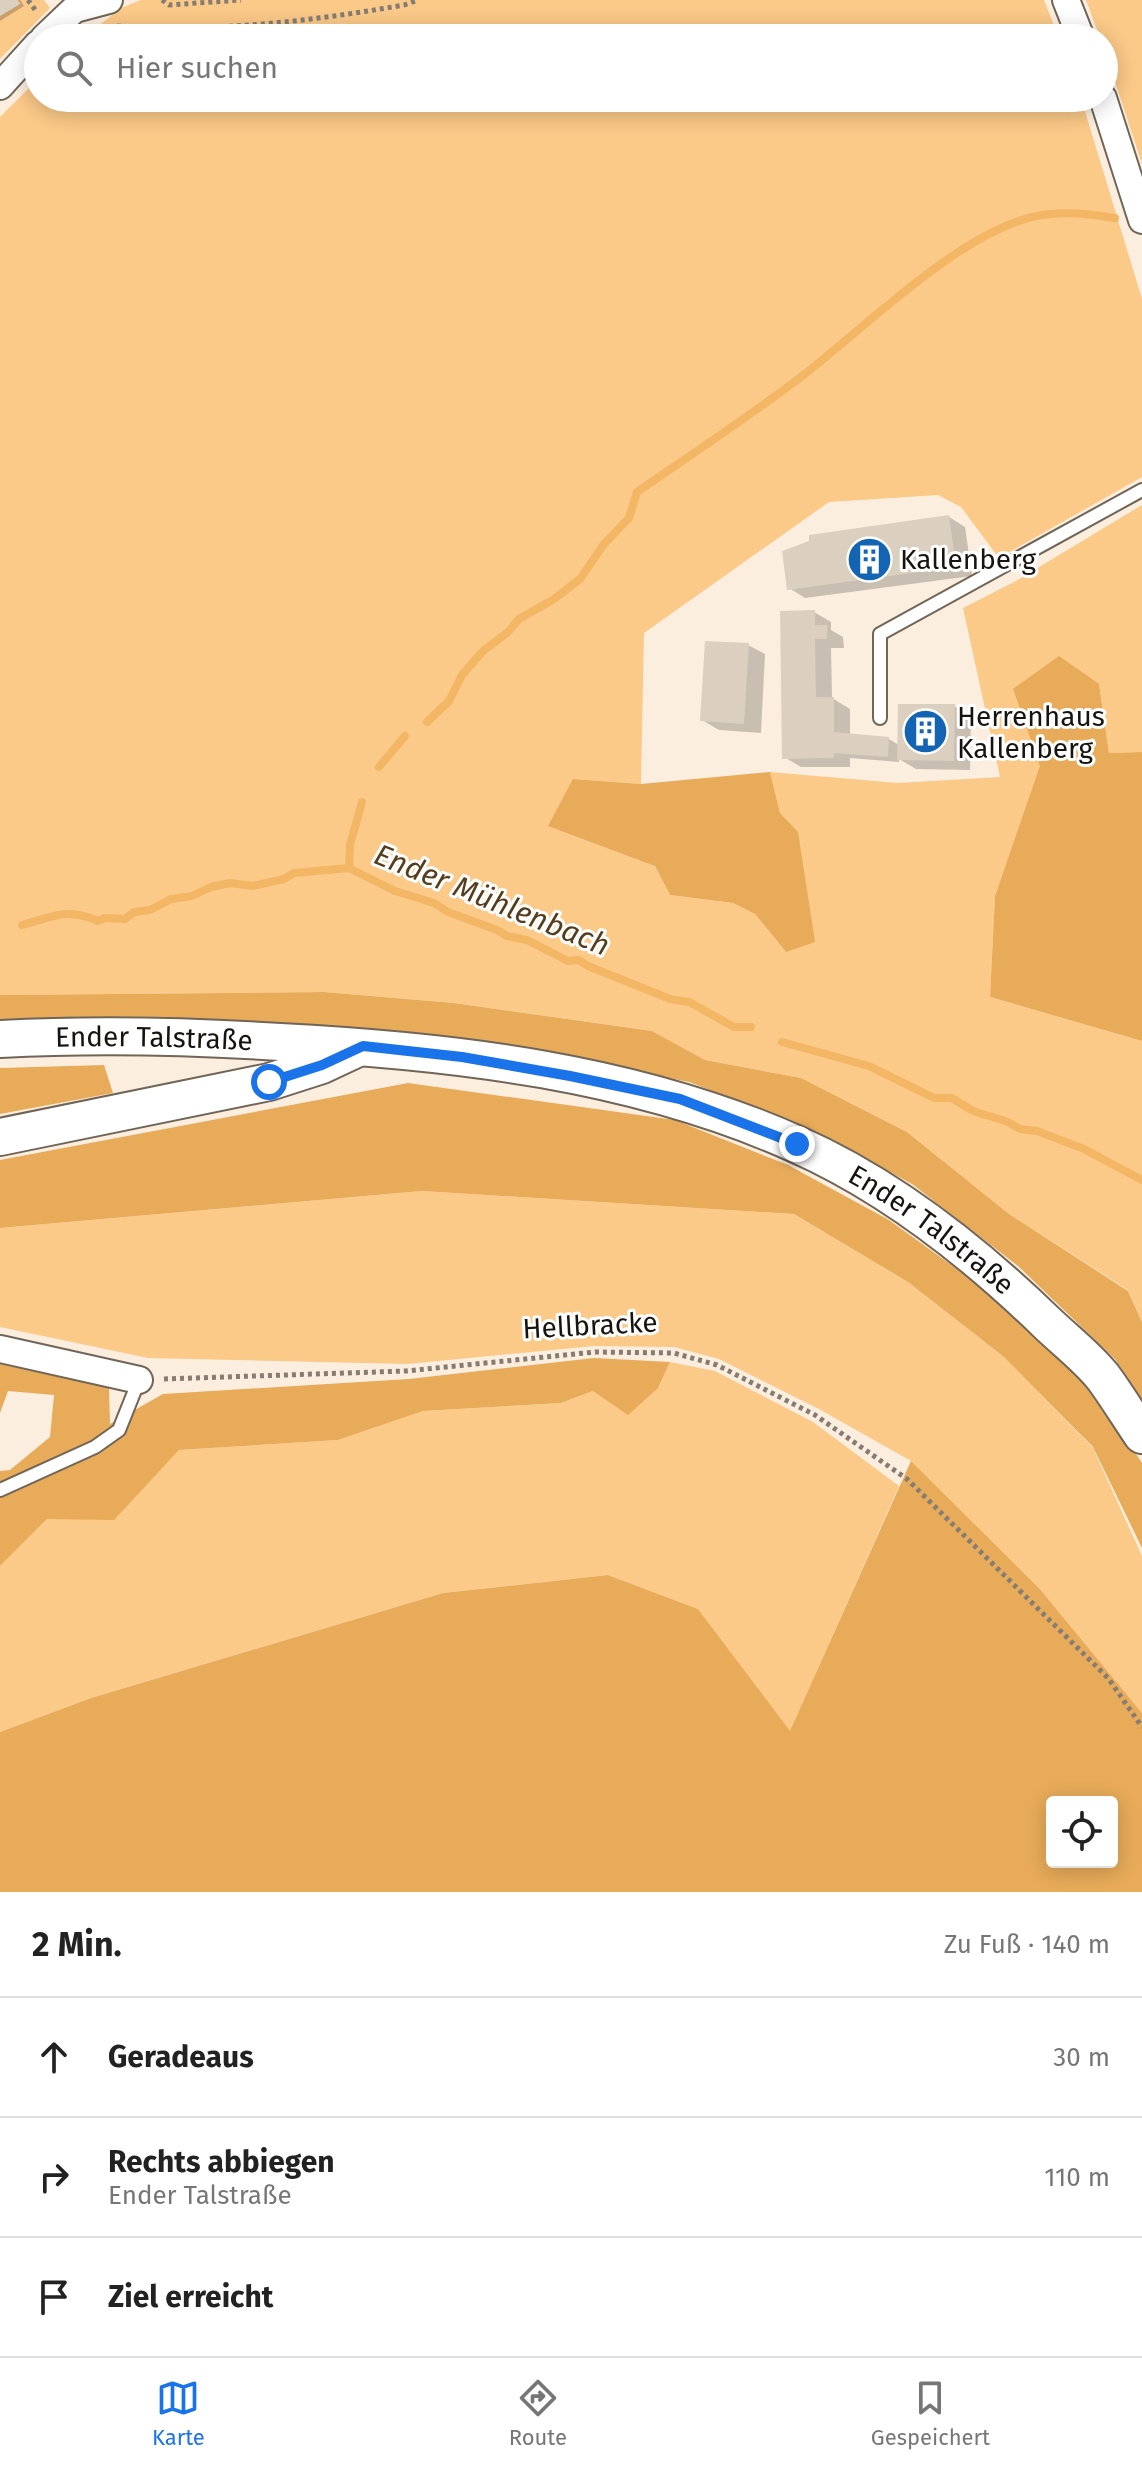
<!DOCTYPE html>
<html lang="de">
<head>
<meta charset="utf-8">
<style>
	body { margin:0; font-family:"Fira Sans",sans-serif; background:#f2f2f2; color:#222 }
	.controls { position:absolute; right:24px; bottom:24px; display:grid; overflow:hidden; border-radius:8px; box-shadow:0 4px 20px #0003 }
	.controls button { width:72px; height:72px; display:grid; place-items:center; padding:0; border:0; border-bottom:2px solid #e0e0e0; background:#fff; color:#222; font:40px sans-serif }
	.stop { position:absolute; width:24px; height:24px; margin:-18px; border:6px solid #1a73e8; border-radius:50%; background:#fff }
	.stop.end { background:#1a73e8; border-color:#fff; box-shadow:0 2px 8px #0008 }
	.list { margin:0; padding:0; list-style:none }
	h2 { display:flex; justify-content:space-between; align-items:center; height:104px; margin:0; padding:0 32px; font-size:34px }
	h2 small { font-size:26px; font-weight:400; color:#767676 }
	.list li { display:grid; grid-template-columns:52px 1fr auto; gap:24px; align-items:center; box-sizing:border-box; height:120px; padding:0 32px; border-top:2px solid #e0e0e0 }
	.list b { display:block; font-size:30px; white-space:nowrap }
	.list p { margin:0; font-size:26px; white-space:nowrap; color:#767676 }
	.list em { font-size:26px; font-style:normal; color:#767676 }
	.icon { flex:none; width:44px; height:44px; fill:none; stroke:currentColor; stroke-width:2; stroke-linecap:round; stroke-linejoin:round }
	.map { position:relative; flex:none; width:1142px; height:1892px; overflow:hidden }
	.search { position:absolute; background:#fff; box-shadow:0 4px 20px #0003; left:24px; right:24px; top:24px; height:88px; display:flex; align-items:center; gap:20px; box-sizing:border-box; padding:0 28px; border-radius:44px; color:#767676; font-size:30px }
	.sheet { height:464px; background:#fff }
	nav { display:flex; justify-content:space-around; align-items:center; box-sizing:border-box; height:112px; border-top:2px solid #e0e0e0; background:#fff; font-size:22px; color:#767676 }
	nav a { display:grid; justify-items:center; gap:4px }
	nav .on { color:#1a73e8 }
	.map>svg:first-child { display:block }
</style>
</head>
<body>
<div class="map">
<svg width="1142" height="1892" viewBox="0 0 1142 1892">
	<rect width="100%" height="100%" fill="#fbeedf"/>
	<g fill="#fbc988">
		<path d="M0,0H44L50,8L0,59Z"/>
		<path d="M141,0H1044L1059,38H83L121,8Z"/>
		<path d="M1086,0H1142V164L1104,48V38H1100Z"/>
		<path d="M38,79V98H1081L1142,299V477L999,558L961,507L938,495L829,502L644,633L641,784L573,779L655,866L670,895L733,903L755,914L786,952L798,833L780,813L770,772L898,783L1000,777L963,608L1016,581L1142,505V752L1109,753L1099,684L1013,689L1041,766L995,896L990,997L1142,1041V1322L1128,1290L1009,1214L907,1132L801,1078L705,1060L652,1031L454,1003L324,992L0,995V117Z"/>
		<path d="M422,1191L794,1214L908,1282L1004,1357L1093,1448L1142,1556V1713L1039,1588L911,1461L819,1409L719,1359L674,1347L594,1346L407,1364L148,1358L0,1327V1228Z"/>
		<path d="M670,1362L715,1371L813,1422L899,1486L790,1732L698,1609L608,1575L443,1593L91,1698L0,1732V1566L47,1519H114L179,1450L338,1440L423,1411L561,1403L593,1391L658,1388Z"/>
	</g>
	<g fill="#e7ab59" fill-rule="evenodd">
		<path d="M1059,656L1099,684L1109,753L1142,752V1041L990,997L995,896L1040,766L1013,689Z"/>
		<path d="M770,772L780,813L798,832L815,942L786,952L755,914L733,903L670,895L655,866L548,826L573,779L641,784Z"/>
		<path d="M324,992L454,1003L652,1031L705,1060L801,1078L907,1132L1009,1214L1128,1291L1142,1322V1401L1115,1359L1018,1266L912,1184L806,1127L689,1082L470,1039L335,1027H0V995Z"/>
		<path d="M104,1065L113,1093L0,1114V1068Z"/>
		<path d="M408,1083L675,1120L788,1165L889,1220L993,1295L1090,1385L1142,1463V1548L1093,1447L1004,1357L908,1282L794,1214L422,1191L0,1228V1160Z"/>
		<path d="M594,1358L670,1362L658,1388L628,1415L593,1391L561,1403L423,1411L338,1440L179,1450L114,1520L47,1519L0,1566V1471L10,1470L50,1437L54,1395L8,1391L0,1413V1364L109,1388L110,1424L163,1394L409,1379Z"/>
		<path d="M911,1461L1039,1588L1142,1713V1892H0V1732L91,1698L443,1593L608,1575L698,1609L790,1731ZM1052,1802H1112V1862H1052Z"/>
	</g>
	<g fill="#0003">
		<path d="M0,0H20L24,6L0,21Z"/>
		<path d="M949,517L965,527L972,576L805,598L789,588Z"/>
		<path d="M814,612L831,622V630L843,637L844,648H831L832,698L850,709V736L889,739L899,745L954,706L971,716L970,770L916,769L899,759V762L850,758V767H801L784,757Z"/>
		<path d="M748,645L765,654L761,733L719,730L702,720Z"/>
	</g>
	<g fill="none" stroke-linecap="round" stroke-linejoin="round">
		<g stroke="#f2b664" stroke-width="8">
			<path d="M427,722L449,701L462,675L483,651L508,632L519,619L554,599L580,579L604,544L629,518L637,492C692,454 748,417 801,377C865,328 963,228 1042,215C1065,211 1092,214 1115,218"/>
			<path d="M379,767L405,736"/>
			<path d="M349,868L350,845L362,802"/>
			<path d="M22,925C53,917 66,907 98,921L105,918L125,919L134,912L150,910L171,899L192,896L211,887L230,883L253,886L284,879L294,873L349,868L395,891L434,903L448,912L497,930L507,936L527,940L568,961L579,960L588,966L670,999L689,1002L734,1027H751"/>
			<path d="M782,1042L869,1066L934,1098H952L973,1111L1008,1122L1020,1129L1037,1131L1084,1149L1142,1180"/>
		</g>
	</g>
	<g fill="#dbcfbf">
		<path d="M0,0H18L20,4L0,16Z"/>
		<path d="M949,515L956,567L787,590L782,551L809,541V535Z"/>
		<path d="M815,610V625H827V639H815L816,697H834V732L889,737L888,757L834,753V758L782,759L780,611Z"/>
		<path d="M705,641L749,643L744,724L700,721Z"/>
		<path d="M898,704H955L954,761L897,760Z"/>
	</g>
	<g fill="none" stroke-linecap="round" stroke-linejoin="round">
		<defs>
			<g id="lane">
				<path d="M880,718V634L1142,490"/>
				<path d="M0,1490L95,1447L119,1430L139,1380"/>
			</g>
			<g id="street">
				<path d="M1066,0L1081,38"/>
				<path d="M75,9L109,0"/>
				<path d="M44,38L84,0"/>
				<path d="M0,86L38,44"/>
				<path d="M1103,98L1142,220"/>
				<path d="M0,1349L139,1380"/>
			</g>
			<g id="secondary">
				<path id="s1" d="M0,1039C93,1034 187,1036 280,1042C454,1051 635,1072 796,1144C891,1186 974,1252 1048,1324C1066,1341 1088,1358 1103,1377C1117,1396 1129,1416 1142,1435"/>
				<path d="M0,1137L269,1082L322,1065L354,1050"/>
			</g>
		</defs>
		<use href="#lane" stroke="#706557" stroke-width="16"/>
		<use href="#street" stroke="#706557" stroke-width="30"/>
		<use href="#secondary" stroke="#706557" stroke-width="40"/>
		<g stroke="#857d73" stroke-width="5" stroke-dasharray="4 4" stroke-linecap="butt">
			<path d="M28,0L36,11"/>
			<path d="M162,0L169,5L241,0"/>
			<path d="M117,26C217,32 306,22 404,5L418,0"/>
			<path d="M164,1379L406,1371L595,1352L674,1353L717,1365L815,1415L907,1479L1108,1678L1142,1727"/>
		</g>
		<use href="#lane" stroke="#fff" stroke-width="12"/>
		<use href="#street" stroke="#fff" stroke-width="26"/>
		<use href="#secondary" stroke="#fff" stroke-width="36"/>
	</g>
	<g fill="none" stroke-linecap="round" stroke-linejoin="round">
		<path stroke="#1a73e8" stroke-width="10" d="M269,1082L322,1065L363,1046L462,1057L570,1076L680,1099L797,1144"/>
	</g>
	<defs>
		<symbol id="building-disc" viewBox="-11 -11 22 22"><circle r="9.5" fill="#1364b2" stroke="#fff"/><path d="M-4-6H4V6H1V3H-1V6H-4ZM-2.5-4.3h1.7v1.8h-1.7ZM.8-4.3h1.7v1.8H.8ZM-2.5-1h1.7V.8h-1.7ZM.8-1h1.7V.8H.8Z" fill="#fff"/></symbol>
	</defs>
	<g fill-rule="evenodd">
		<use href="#building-disc" x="844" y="534" width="51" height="51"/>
		<use href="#building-disc" x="900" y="706" width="51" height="51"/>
	</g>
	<g text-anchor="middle" stroke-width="6" stroke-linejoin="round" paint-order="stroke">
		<g font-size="28" fill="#17130e" stroke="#fff" text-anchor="start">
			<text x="900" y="569">Kallenberg</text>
			<text x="957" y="726">Herrenhaus<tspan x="957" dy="32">Kallenberg</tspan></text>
		</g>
		<g font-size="28" fill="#17130e" stroke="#fff">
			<text dy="10" stroke="none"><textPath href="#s1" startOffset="154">Ender Talstraße</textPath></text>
			<text dy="10" stroke="none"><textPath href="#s1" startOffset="970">Ender Talstraße</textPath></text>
			<text transform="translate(590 1325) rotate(-3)" y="10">Hellbracke</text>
		</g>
		<g font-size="30" font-style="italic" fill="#563d1b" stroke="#fff">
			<text transform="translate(492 900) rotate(22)" y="10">Ender Mühlenbach</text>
		</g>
	</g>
</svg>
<div class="controls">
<button><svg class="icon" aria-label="locate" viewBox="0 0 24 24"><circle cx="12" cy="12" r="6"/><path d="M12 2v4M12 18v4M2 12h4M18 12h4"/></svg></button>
</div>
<div class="stop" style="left:269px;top:1082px"></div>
<div class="stop end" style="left:797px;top:1144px"></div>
<div class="search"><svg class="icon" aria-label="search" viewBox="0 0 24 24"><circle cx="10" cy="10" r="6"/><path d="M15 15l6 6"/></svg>Hier suchen</div>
</div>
<section class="sheet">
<h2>2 Min.<small>Zu Fuß · 140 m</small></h2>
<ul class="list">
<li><svg class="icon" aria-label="ahead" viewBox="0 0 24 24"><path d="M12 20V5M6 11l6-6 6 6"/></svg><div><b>Geradeaus</b></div><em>30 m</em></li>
<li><svg class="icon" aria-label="right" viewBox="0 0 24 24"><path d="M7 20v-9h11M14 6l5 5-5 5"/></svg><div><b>Rechts abbiegen</b><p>Ender Talstraße</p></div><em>110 m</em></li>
<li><svg class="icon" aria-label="arrive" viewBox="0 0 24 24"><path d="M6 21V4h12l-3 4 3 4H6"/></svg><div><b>Ziel erreicht</b></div></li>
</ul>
</section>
<nav>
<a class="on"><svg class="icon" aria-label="map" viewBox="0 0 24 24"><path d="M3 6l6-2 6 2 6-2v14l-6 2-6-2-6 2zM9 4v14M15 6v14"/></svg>Karte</a>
<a><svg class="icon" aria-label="directions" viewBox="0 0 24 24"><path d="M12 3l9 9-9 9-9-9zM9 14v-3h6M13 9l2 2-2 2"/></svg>Route</a>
<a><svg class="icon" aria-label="saved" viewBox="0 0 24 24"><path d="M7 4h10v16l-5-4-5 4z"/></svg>Gespeichert</a>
</nav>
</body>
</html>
